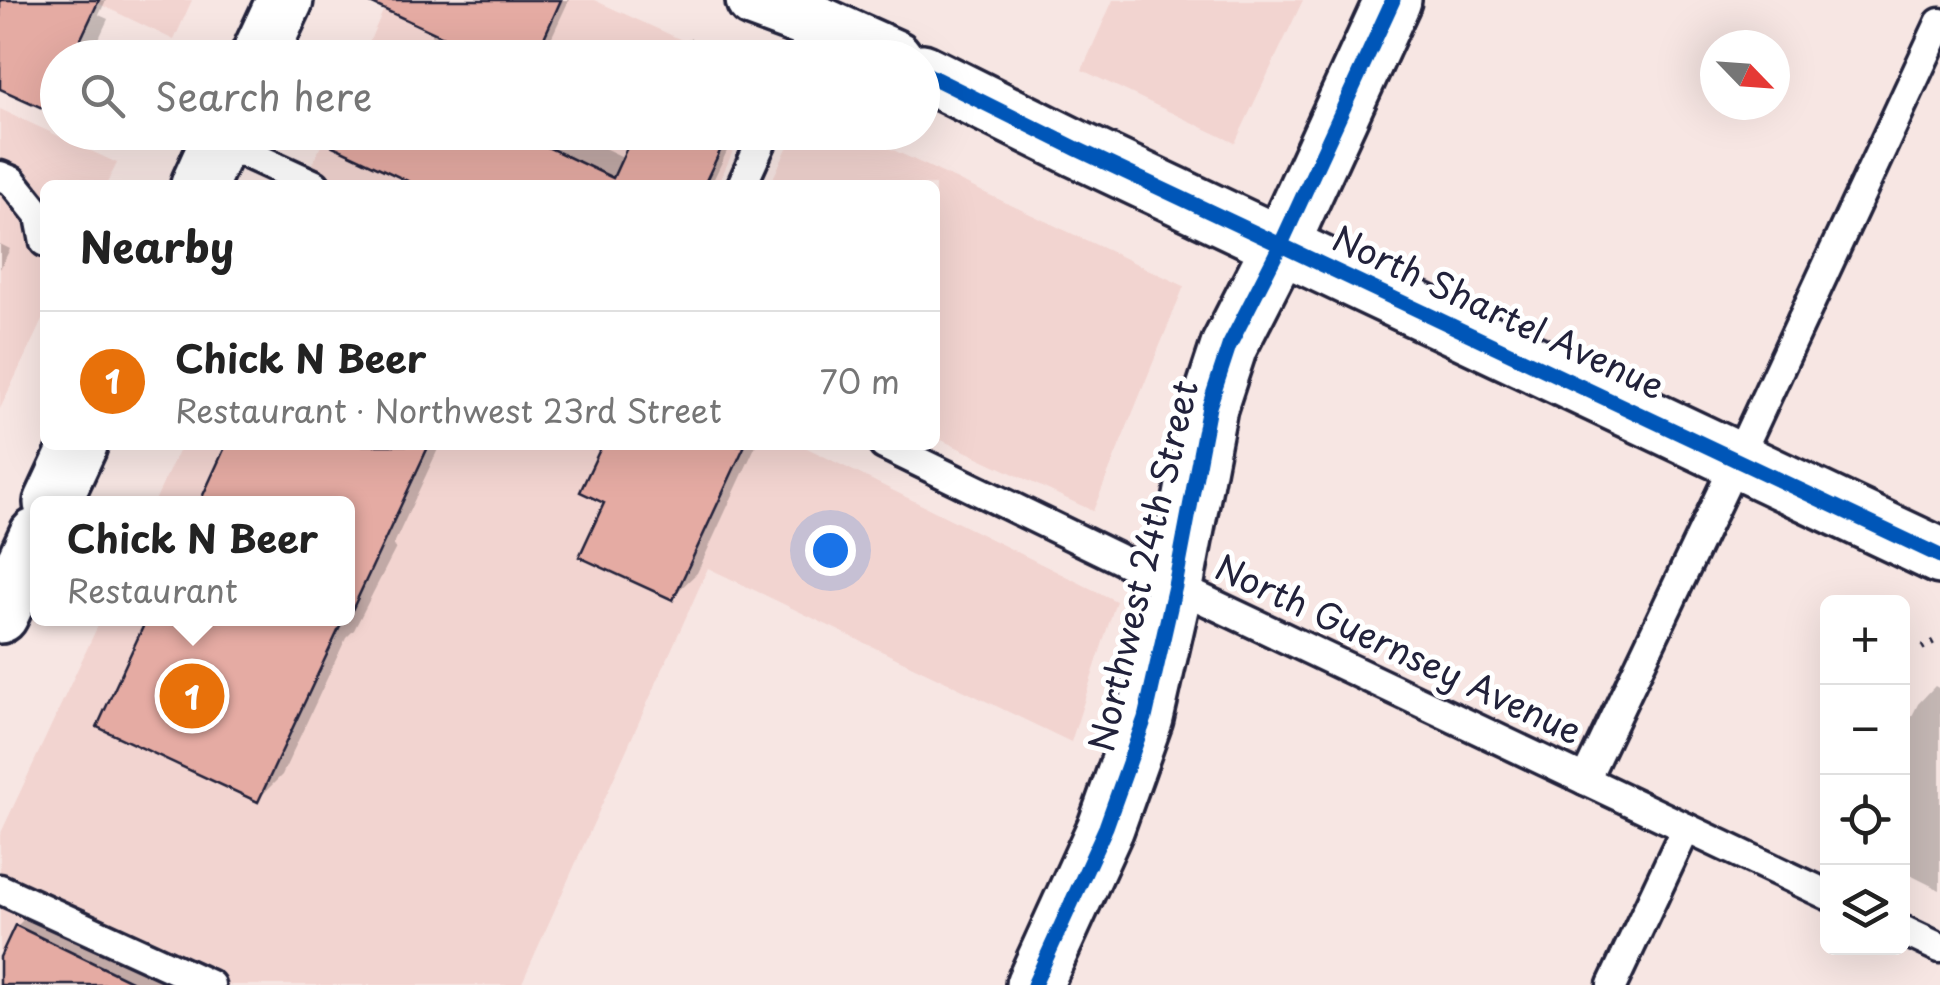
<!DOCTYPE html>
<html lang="en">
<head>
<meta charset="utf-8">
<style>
	body { margin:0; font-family:"Playpen Sans",sans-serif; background:#f6f6f6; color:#222 }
	.controls { position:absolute; right:30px; bottom:30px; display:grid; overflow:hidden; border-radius:15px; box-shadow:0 10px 40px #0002 }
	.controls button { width:90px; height:90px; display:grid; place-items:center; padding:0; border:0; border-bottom:2px solid #e0e0e0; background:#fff; color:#222; font:50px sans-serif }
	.compass { position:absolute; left:1700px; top:30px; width:90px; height:90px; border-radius:50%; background:#fff; box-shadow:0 10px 40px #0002; rotate:115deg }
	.you { position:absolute; left:830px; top:550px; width:35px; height:35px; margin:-25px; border:8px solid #fff; border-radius:50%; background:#1a73e8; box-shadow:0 0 0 15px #1a73e833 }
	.badge { display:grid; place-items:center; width:65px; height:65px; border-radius:50%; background:#b45309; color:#fff; font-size:32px; font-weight:700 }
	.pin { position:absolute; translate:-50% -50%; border:5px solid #fff; box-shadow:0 2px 10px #0006 }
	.popup { position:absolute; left:30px; top:496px; width:325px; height:130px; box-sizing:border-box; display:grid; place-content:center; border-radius:15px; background:#fff; filter:drop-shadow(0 2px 8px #0005); font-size:32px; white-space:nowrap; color:#767676 }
	.popup b { font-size:38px; color:#222 }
	.popup::after { content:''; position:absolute; left:50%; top:100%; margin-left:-20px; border:20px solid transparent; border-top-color:#fff }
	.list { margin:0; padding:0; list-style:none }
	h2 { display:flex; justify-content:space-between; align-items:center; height:130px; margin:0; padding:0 40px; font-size:42px }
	h2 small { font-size:32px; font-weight:400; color:#767676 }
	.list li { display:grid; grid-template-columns:65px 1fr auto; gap:30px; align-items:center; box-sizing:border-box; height:140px; padding:0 40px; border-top:2px solid #e0e0e0 }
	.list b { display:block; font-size:38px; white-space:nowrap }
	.list p { margin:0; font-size:32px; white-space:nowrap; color:#767676 }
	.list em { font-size:32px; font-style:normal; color:#767676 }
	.icon { flex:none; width:55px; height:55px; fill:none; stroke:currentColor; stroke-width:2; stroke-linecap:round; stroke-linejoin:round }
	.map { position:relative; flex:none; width:1940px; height:985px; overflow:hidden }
	.search { position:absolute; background:#fff; box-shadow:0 10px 40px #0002; left:40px; top:40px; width:900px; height:110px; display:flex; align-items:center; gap:25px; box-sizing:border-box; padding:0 35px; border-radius:55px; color:#767676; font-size:38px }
	.panel { position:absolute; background:#fff; box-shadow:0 10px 40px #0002; left:40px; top:180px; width:900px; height:270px; border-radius:15px }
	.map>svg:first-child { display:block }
</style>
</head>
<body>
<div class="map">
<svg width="1940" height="985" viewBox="0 0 1940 985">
	<rect width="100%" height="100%" fill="#f7e6e3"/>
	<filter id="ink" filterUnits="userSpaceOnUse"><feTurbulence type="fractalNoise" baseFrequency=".01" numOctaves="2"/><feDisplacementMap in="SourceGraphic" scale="20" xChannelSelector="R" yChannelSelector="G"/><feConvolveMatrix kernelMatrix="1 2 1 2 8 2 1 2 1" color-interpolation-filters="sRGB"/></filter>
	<g filter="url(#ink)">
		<g fill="#f2d4d0">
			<path d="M91,0H192L174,40Z"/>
			<path d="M388,0H594L719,57L362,58Z"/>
			<path d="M1113,0H1303L1235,143L1082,70Z"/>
			<path d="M0,109L117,163L106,185H45V314L0,409Z"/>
			<path d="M327,133H741L718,185H302Z"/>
			<path d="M794,133H857L1184,286L1093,511L935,437V185H770Z"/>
			<path d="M181,445H801L1116,601L1071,742L708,568L521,985H0V835L101,619L347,618V503H154Z"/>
		</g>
		<g fill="#0003">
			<path d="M0,0H106L99,15L108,19L90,58H58L0,86Z"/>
			<path d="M448,0H569L542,58H421Z"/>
			<path d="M690,38L732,58H672Z"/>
			<path d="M364,132H571L625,158L637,132H736L711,185H422Z"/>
			<path d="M0,244L10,249L0,269Z"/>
			<path d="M228,445H440L393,546L396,548L354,630L346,638L282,775L258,799L150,618H347V503Z"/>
			<path d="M605,445H756L697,573L672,597L608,502Z"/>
			<path d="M1935,686L1940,689V890L1902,871V736L1918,704Z"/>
			<path d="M41,902L189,985H0V962L17,926Z"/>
		</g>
		<g fill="#e5aba3" stroke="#22223b" stroke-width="2.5">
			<path d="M0,0H99L72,58H58V115L0,89Z"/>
			<path d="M364,0H561L535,58H488Z"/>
			<path d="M303,132H516L613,178L634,132H729L704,185H416Z"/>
			<path d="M226,445H429L347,621V504H199Z"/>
			<path d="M602,445H745L673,600L579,557L604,503L580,492Z"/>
			<path d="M147,618H344L258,802L97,727Z"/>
			<path d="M15,925L139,985H0V957Z"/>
		</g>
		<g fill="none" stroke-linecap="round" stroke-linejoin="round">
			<defs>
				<g id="lane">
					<path d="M801,58L821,13"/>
					<path d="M219,141L315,185"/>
					<path d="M0,176L12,181L40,216L45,242"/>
					<path d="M742,185L766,132"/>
					<path d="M884,445L1175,586L1828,895"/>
					<path d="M1585,780L1737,460L1940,23"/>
					<path d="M0,889L210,985"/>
					<path d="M1902,930L1940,948"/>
					<path d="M1612,985L1686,828"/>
				</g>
				<path id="street" d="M1034,985L1106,827L1145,718L1175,586L1209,407L1229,346L1281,244L1393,0"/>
				<g id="secondary">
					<path d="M754,0L816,23L894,58"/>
					<path d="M258,58L285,0"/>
					<path d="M922,72L1077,149L1940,556"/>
					<path d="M199,185L223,132"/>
					<path d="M52,503L79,445"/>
					<path d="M0,615L37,536"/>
				</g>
			</defs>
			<use href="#lane" stroke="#22223b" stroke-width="35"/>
			<use href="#street" stroke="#22223b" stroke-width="62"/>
			<use href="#secondary" stroke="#22223b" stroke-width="62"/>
			<path stroke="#22223b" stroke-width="6" stroke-dasharray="2.5 8" stroke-linecap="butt" d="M1922,648L1940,638"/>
			<use href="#lane" stroke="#fff" stroke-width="28"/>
			<use href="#street" stroke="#fff" stroke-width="55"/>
			<use href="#secondary" stroke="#fff" stroke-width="55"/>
			<defs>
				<g id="cycleway">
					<path d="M922,72L1077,149L1940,556"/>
					<path d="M1034,985L1106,827L1145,718L1175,586L1209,407L1229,346L1281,244L1393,0"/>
				</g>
			</defs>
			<use href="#cycleway" stroke="#fff" stroke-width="21"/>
			<use href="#cycleway" stroke="#0057b8" stroke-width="15"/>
		</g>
	</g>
	<g text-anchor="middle" stroke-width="10" stroke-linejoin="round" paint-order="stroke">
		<g font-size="35" fill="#22223b" stroke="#fff">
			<text transform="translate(1498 313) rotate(25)" y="12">North Shartel Avenue</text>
			<text transform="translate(1144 566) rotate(-77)" y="12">Northwest 24th Street</text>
			<text transform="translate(1398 650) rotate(25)" y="12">North Guernsey Avenue</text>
		</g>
	</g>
</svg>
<div class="controls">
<button>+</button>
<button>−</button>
<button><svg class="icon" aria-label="locate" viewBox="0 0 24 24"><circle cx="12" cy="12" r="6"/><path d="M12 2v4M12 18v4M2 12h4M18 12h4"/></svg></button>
<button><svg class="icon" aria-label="layers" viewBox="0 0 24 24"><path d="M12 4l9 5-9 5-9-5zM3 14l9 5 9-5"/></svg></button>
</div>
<svg class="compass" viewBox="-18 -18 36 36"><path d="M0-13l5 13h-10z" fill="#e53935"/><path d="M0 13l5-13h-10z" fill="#767676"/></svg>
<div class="you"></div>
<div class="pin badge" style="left:192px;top:696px;background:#e8710a">1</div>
<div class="popup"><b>Chick N Beer</b>Restaurant</div>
<div class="search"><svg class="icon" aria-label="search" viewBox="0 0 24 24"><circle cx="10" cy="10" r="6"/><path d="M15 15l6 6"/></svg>Search here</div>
<section class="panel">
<h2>Nearby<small></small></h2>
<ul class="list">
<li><span class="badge" style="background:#e8710a">1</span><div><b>Chick N Beer</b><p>Restaurant · Northwest 23rd Street</p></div><em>70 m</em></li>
</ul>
</section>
</div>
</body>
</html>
